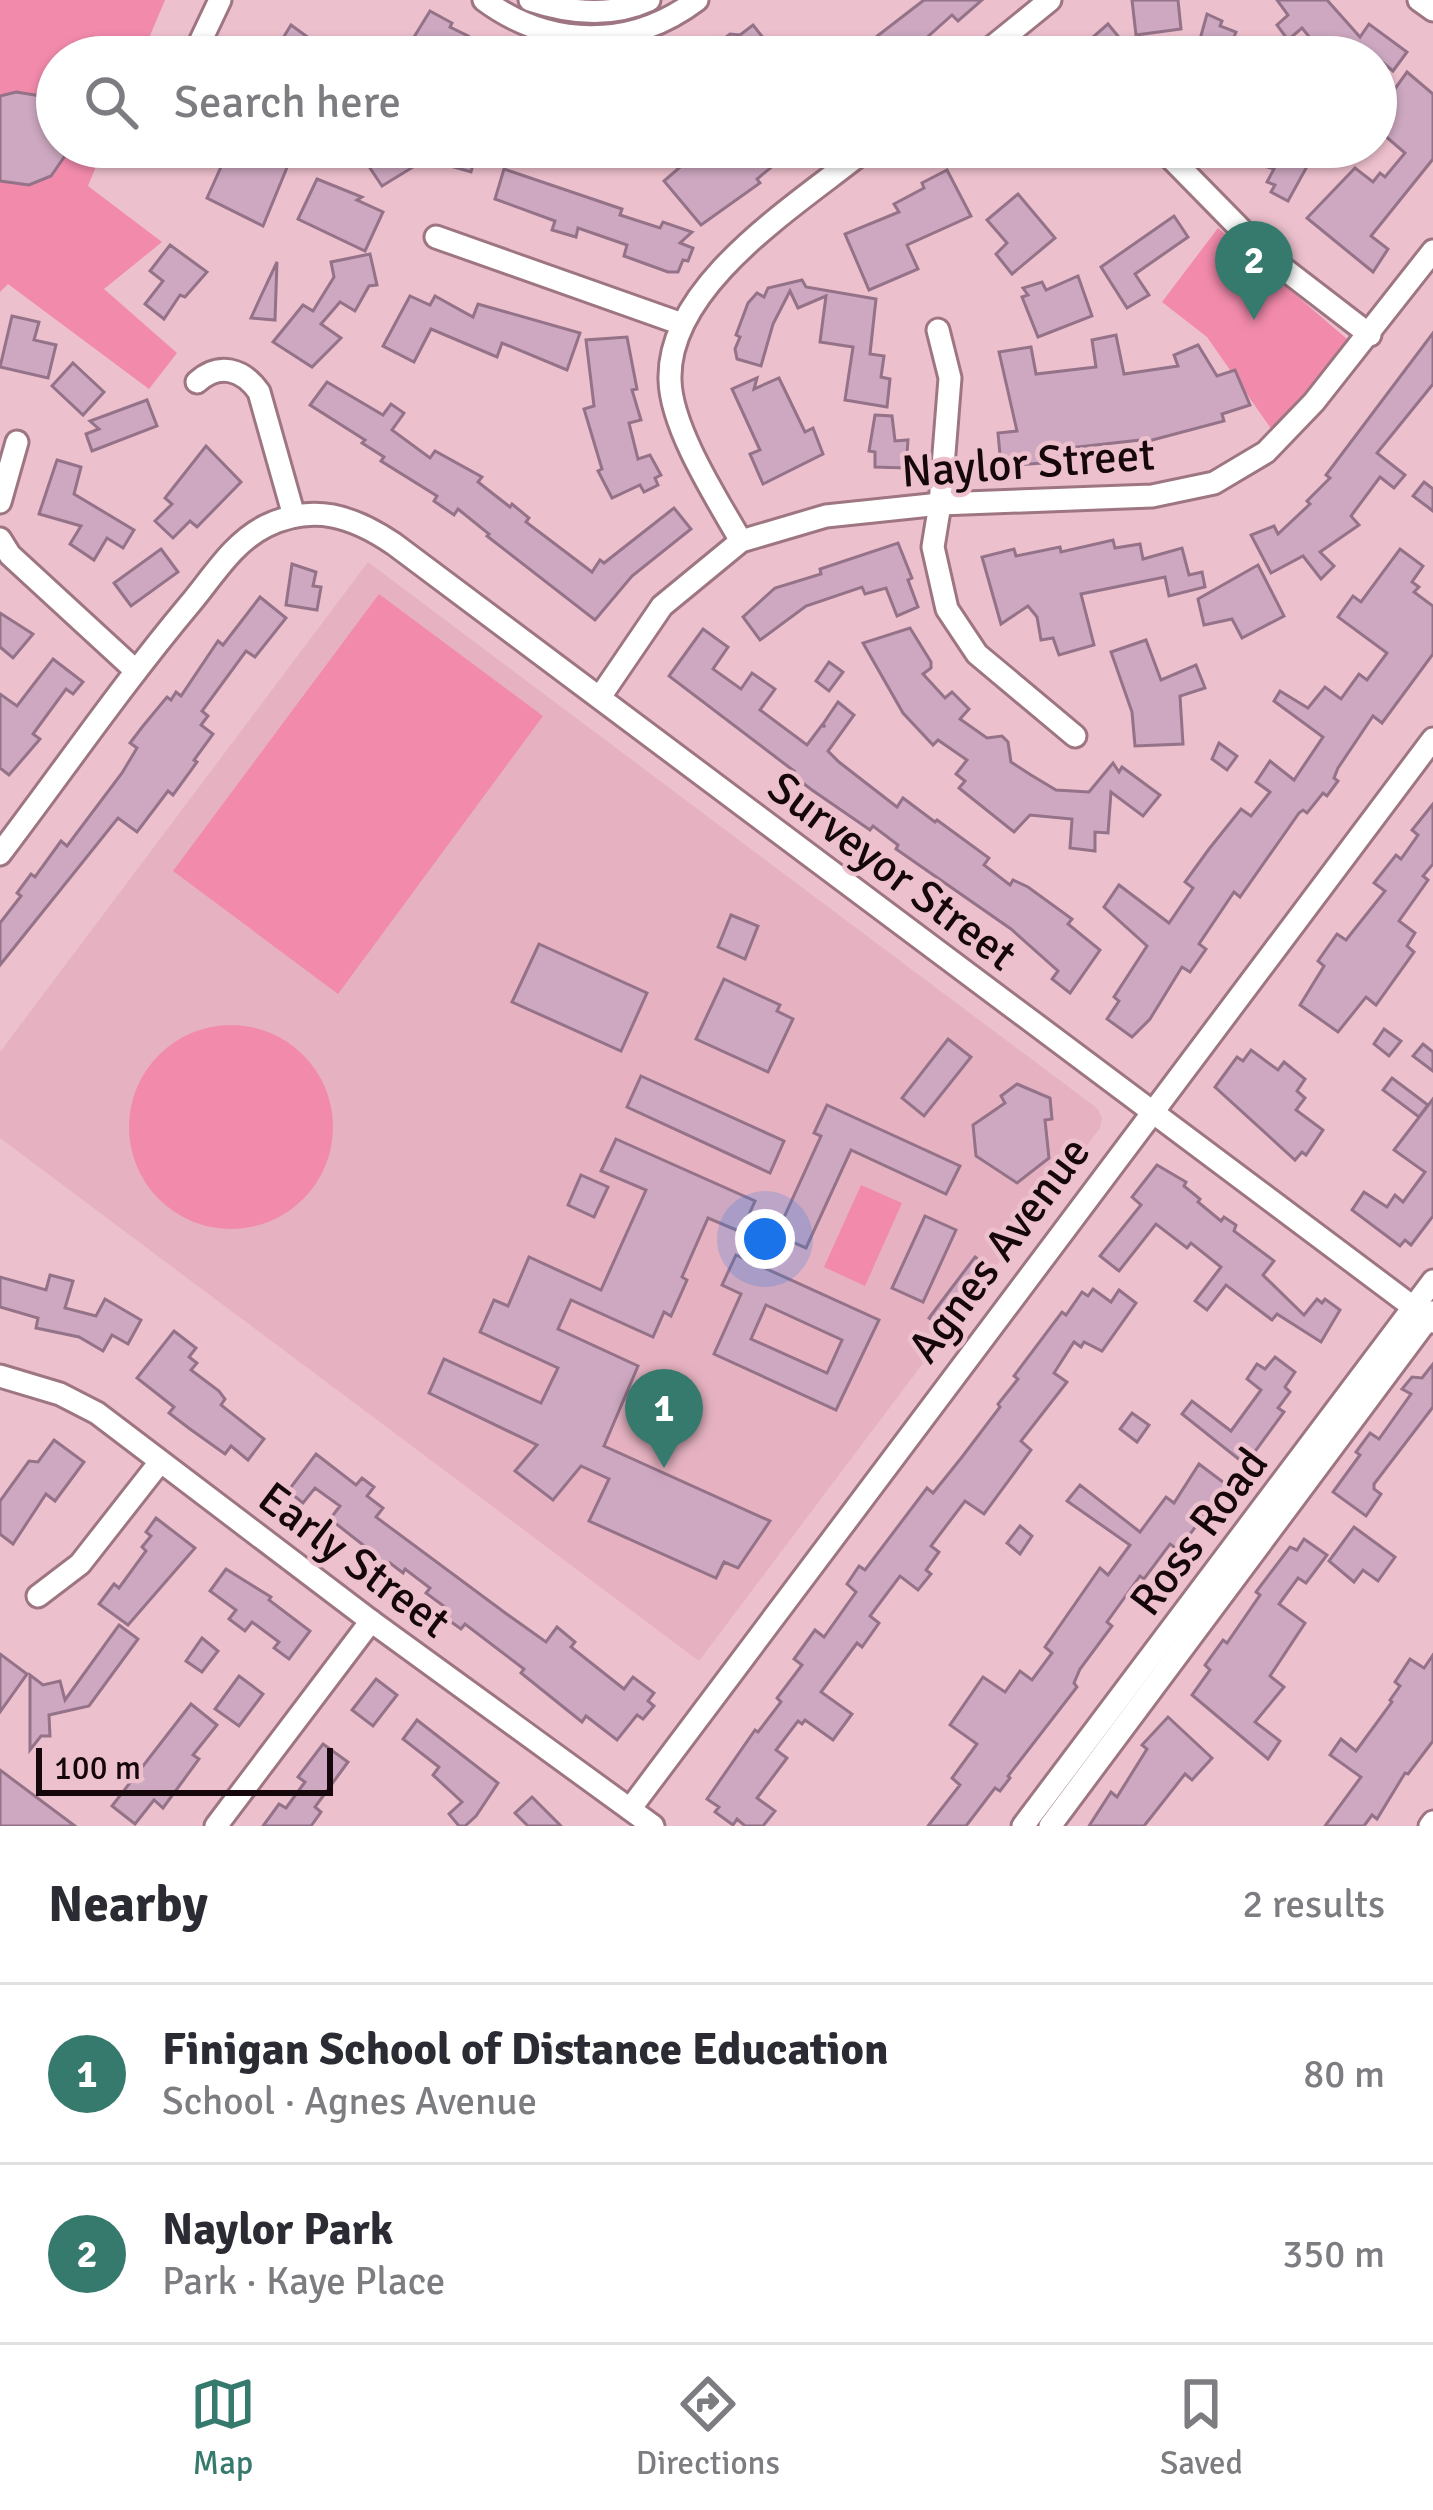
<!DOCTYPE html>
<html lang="en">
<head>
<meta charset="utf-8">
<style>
	body { margin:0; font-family:Signika,sans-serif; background:#f7f7f7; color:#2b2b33 }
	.scale { position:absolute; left:36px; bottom:30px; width:297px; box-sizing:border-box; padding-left:12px; border:6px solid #15070b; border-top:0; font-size:33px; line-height:42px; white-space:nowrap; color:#15070b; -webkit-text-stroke:9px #edc0cd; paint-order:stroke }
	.you { position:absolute; left:765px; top:1239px; width:42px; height:42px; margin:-30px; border:9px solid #fff; border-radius:50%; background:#1a73e8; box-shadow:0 0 0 18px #1a73e833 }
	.badge { display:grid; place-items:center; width:78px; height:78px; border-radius:50%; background:#367a6e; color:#fff; font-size:39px; font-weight:700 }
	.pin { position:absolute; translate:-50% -99px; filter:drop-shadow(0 3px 6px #0008) }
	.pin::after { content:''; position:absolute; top:63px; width:42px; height:36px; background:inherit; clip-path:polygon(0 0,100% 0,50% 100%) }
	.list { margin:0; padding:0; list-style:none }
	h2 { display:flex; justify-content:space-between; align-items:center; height:156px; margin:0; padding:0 48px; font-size:51px }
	h2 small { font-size:39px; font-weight:400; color:#7c7c81 }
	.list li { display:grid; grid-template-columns:78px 1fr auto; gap:36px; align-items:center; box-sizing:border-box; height:180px; padding:0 48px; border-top:3px solid #e1e1e2 }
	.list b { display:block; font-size:45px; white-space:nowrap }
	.list p { margin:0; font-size:39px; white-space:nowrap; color:#7c7c81 }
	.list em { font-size:39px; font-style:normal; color:#7c7c81 }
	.icon { flex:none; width:66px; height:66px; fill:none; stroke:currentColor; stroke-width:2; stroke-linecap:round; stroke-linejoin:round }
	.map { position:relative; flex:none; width:1433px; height:1826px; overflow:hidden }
	.search { position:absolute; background:#fff; box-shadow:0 3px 9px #0004; left:36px; right:36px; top:36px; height:132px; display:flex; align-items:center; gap:30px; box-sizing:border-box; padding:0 42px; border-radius:66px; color:#7c7c81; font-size:45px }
	.sheet { height:516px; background:#fff }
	nav { display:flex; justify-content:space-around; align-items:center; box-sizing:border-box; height:168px; border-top:3px solid #e1e1e2; background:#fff; font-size:33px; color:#7c7c81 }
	nav a { display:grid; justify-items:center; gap:6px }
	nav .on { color:#367a6e }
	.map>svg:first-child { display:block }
</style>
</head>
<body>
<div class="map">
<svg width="1433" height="1826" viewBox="0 0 1433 1826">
	<rect width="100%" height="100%" fill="#edc0cd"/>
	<path fill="#e6b2c1" d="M368,562L1098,1109L1102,1118L1100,1128L699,1661L0,1138V1052Z"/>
	<g fill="#f28aac">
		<path d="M0,0H165L141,57H57V147H104L88,186L162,242L104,289L177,353L149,389L8,284L0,292Z"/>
		<path d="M1218,228L1347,339L1304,395L1272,430L1207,337L1162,302Z"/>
		<path d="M379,594L543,716L338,994L173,871Z"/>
		<circle cx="231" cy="1127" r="102"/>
		<path d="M861,1185L902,1203L865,1286L824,1267Z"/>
	</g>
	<g fill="#cda8c0" stroke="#947288" stroke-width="3" fill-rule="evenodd">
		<path d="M924,0H982L958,21L952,15L905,57H850Z"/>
		<path d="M1132,0H1178L1181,29L1136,35Z"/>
		<path d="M1277,0H1327L1360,37L1369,24L1407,52L1393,71L1376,57H1346L1333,47L1324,55L1302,28L1288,40L1277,25L1288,15Z"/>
		<path d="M430,11L452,23L450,27L468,36L464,44L485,57H443L414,37Z"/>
		<path d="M1207,14L1222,21L1220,26L1236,32L1226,57H1195Z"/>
		<path d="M1108,24L1127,47L1115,57H1070Z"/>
		<path d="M291,25L335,57H290L277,48Z"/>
		<path d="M753,25L768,44L751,57H693L717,38L720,42L730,34L740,35Z"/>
		<path d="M1407,72L1433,94V159L1371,236L1388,249L1373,272L1307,218L1355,168L1373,182L1380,173L1385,177L1405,153L1376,128V115Z"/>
		<path d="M16,92L41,96L51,102L57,108V147H71L51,176L29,185L0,181V96Z"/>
		<path d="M230,147L289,150L284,164L288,165L263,226L207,198Z"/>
		<path d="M356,147H478L471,172L426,159L382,186Z"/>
		<path d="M722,147H796L757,179L760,183L701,225L664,181L695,154L703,163Z"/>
		<path d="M1215,147H1310L1304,157L1310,161L1288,201L1271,192L1275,185L1267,182L1274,169L1214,151Z"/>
		<path d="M504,169L622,209L620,215L660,228L663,222L692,232L680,243L693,248L688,261L683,260L678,272H668L624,256L627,245L578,228L576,237L552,230L555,221L495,199Z"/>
		<path d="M947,170L971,216L907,245L918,269L869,290L845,234L899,212L894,204L924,188L922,183Z"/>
		<path d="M317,179L362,197L357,200L383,212L365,251L298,219Z"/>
		<path d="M1018,194L1055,238L1012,274L996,254L1007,243L987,220Z"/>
		<path d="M1174,216L1188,237L1135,274L1149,295L1127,308L1101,267Z"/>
		<path d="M170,245L207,272L185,297L180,295L164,319L145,304L163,281L150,271Z"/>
		<path d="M370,254L377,285L369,286L355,311L340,302L321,324L341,338L312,367L273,342L303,305L313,311L334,277L331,262Z"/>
		<path d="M277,262L275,320L251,318L261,296Z"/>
		<path d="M1078,276L1092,316L1038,337L1022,297L1028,295L1023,288L1042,282L1046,290Z"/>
		<path d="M802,280L806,287L876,299L870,354L884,356L881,377L890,379L887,407L845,400L853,347L820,342L826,296L798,308L790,291L773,324L761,366L737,359L735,349L740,337L736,335L748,303L757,293L764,297L768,288Z"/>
		<path d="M410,296L430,305L435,296L473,317L478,304L580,333L567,370L502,343L497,357L431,329L414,362L383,346Z"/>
		<path d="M12,316L39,322L34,340L56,345L48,378L0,367Z"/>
		<path d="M1433,333V384L1377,453L1405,475L1394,488L1380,477L1351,516L1359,525L1320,552L1334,566L1321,579L1303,556L1271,573L1251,535L1274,526L1278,534L1310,504L1307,501L1330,478L1326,475Z"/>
		<path d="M1116,335L1124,374L1178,366L1174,355L1198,345L1217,376L1235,370L1250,405L1222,414L1224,421L1141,443V440L1068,448L1069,461L1001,466L998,433L1017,431L999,352L1031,347L1036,374L1096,367L1092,340Z"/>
		<path d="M627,337L637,389L632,390L641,420L629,423L638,459L650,455L661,475L655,478L658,485L644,492L640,485L612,498L598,471L602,469L584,409L594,406L586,340Z"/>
		<path d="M73,363L104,392L83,415L52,386Z"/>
		<path d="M757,378L754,389L779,378L805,432L813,428L823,454L763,484L750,454L760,450L732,389Z"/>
		<path d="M327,382L383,415L391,404L404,413L392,430L430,458L435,451L482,477L478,482L510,507L512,504L529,518L526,522L592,572L600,560L604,563L674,508L691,529L632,576L595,620L487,536L489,534L458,509L454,515L434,501L437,496L381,461L384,457L362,443L365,440L310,405Z"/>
		<path d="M147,400L157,426L92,451L86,434L99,429L90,421Z"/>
		<path d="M875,415L892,416L895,441L908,440L906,468L875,467V452L869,451Z"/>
		<path d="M206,446L241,482L197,527L190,521L173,538L155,521L172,504L165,498Z"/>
		<path d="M57,460L81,467L74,494L134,530L123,548L107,538L94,560L70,544L81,526L39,514Z"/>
		<path d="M1424,482L1433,489V511L1413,496Z"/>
		<path d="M1113,540L1115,548L1140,544L1143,559L1182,548L1189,575L1202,572L1205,587L1169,596L1165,577L1081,594L1094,645L1059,655L1053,638L1041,640L1037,617L1028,606L1001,624L982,557L1014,549L1016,556L1060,547L1061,552Z"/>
		<path d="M898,543L912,578L908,580L918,607L897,616L886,588L865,594L862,587L806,606L760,640L743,617L775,588L821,574L820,569Z"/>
		<path d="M161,549L178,572L131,606L114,583Z"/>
		<path d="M1400,549L1423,566L1412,582L1419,587L1414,592L1433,606V654L1382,723L1373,716L1338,768L1334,778L1338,781L1327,796L1323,793L1307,813L1303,810L1299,813L1240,897L1234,892L1199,944L1206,949L1190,972L1182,967L1150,1019L1132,1037L1107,1019L1119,1001L1114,997L1147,946L1104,907L1119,885L1169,923L1193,888L1185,882L1209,849L1241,809L1251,816L1270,792L1256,782L1270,761L1294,780L1323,737L1274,701L1280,691L1308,708L1325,687L1341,699L1359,674L1367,680L1387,653L1338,617L1353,596L1361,602Z"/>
		<path d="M292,564L316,572L313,586L321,587L317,610L286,605Z"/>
		<path d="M1258,565L1284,616L1242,638L1232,619L1204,625L1198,599Z"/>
		<path d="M260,597L286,618L255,657L246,651L202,711L208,716L201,725L213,734L194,760L197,762L173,795L168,791L137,832L118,818L0,965V923L21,896L17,893L31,874L35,877L61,841L67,846L122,773L137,748L130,743L143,726L167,697L171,700L176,692L181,696L218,641L223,645Z"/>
		<path d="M0,613L33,634L13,658L0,647Z"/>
		<path d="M910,628L931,662V668L923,674L945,698L952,692L969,709L960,719L987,738L1002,736L1008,742L1011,762L1031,775L1056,790L1089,792L1113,763L1119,772L1122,767L1160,795L1143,816L1111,792L1108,833L1095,832V851L1070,848L1072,819L1030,815L1014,832L959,788L965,781L956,774L967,760L938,740L933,745L903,713L863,643Z"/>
		<path d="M703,629L728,647L713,669L741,689L752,673L775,689L760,710L807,745L822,725L825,727L823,724L838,702L854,715L828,751L839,762L897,807L903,798L935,822L937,820L989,858L984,865L1010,885L1013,880L1028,887L1072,919L1068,924L1100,950L1070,993L1052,979L1058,971L1011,929L896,849L898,845L873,826L870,830L812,790L791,774L794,771L669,676Z"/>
		<path d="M1146,640L1161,680L1196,665L1205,688L1180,696L1183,744L1135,746L1132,712L1111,652Z"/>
		<path d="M53,659L83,682L73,694L66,689L33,734L40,739L9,775L0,768V694L17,706Z"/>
		<path d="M829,662L843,672L829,691L816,681Z"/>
		<path d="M1219,743L1237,756L1227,770L1212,759Z"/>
		<path d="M1433,804V864L1423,876L1428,880L1399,921L1415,933L1407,946L1414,952L1376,1005L1366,997L1338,1032L1300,1005L1324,966L1318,961L1337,934L1346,940L1385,891L1374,883L1396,855L1401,859L1418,835L1412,830Z"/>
		<path d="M731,915L758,926L745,959L718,947Z"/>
		<path d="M539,944L647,993L621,1051L512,1002Z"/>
		<path d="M724,979L780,1005L777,1011L793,1019L768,1072L696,1039Z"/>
		<path d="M1384,1029L1401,1041L1389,1056L1374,1044Z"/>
		<path d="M948,1039L971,1057L924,1116L902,1098Z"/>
		<path d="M1423,1044L1433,1052V1071L1413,1056Z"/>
		<path d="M1251,1050L1278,1070L1284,1062L1305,1079L1297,1091L1305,1098L1296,1110L1323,1130L1306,1155L1302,1152L1295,1160L1215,1087L1237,1057L1243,1061Z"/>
		<path d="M641,1076L784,1141L770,1173L627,1107Z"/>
		<path d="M1392,1078L1428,1105L1419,1117L1383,1090Z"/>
		<path d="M1017,1084L1050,1098L1052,1119L1045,1120L1049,1158L1017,1183L976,1156L973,1125L1005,1103L1001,1096Z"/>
		<path d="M1433,1099V1216L1411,1245L1405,1240L1400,1246L1352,1210L1364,1192L1387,1207L1395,1195L1403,1202L1425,1172L1394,1150Z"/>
		<path d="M827,1105L960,1166L946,1194L851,1150L806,1248L776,1235L821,1136L814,1133Z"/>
		<path d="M616,1139L755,1201L741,1232L708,1218L682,1277L687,1280L671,1316L664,1312L653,1337L571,1300L558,1329L638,1366L604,1446L770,1521L738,1568L724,1562L716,1578L589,1521L609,1479L581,1466L553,1500L515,1471L537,1445L429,1393L444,1359L541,1403L558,1368L480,1332L494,1300L508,1306L529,1257L601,1290L646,1190L601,1171Z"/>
		<path d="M1157,1165L1186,1182L1184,1186L1200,1199L1198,1202L1221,1221L1224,1217L1236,1225L1234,1231L1274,1261L1263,1275L1304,1315L1317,1299L1322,1303L1325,1299L1340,1310L1321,1342L1277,1314L1272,1320L1226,1285L1207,1310L1195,1301L1221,1267L1191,1243L1187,1248L1156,1224L1119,1271L1100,1256L1141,1205L1132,1197Z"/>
		<path d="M581,1175L608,1187L594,1217L568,1205Z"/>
		<path d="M925,1216L956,1230L923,1302L892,1288Z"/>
		<path d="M736,1255L879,1320L836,1410L714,1354L741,1294L722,1285ZM766,1305L842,1340L827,1373L751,1339Z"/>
		<path d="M975,1257L989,1268L944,1329L929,1318Z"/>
		<path d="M50,1275L73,1281L65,1308L96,1316L105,1299L141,1320L128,1344L112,1335L103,1351L79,1337L36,1328L38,1318L0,1307V1277L46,1290Z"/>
		<path d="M1093,1289L1111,1302L1119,1290L1136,1303L1102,1351L1084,1342L1081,1347L1074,1342L1054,1373L1067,1382L1021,1441L1031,1450L984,1514L965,1501L931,1546L939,1552L926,1570L931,1574L918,1590L900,1576L870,1616L879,1623L862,1647L857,1643L821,1692L852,1714L833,1740L805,1720L802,1724L798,1721L776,1750L787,1758L757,1798L775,1811L763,1826H745L737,1819L733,1825L715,1812L719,1807L707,1799L755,1730L758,1732L781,1702L777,1698L802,1665L794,1659L815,1630L824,1637L856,1592L847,1584L859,1566L865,1570L927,1488L933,1493L962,1457L1000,1407L998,1404L1018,1379L1014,1376L1062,1312L1066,1315L1082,1292L1088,1296Z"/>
		<path d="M174,1331L196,1348L189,1357L197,1363L191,1370L219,1391L225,1399L221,1405L264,1439L248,1460L231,1446L225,1454L190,1429L169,1413L174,1407L137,1378Z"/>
		<path d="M1275,1357L1295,1372L1285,1387L1290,1392L1278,1408L1284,1412L1248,1461H1241L1182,1414L1192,1401L1231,1431L1261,1390L1247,1379L1257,1364L1265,1369Z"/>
		<path d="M1433,1364V1407L1374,1484V1489L1381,1494L1366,1516L1333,1492L1360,1455L1356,1452L1370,1433L1379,1439L1411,1394L1402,1389L1412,1377L1422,1378Z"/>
		<path d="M1132,1413L1149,1425L1137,1442L1120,1429Z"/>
		<path d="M54,1440L84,1462L55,1501L46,1494L13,1544L0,1534V1501L29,1461L38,1462Z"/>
		<path d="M316,1454L356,1485L362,1478L374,1487L367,1496L383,1508L376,1517L504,1612L546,1642L557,1627L575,1642L571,1647L624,1689L633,1677L654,1693L648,1701L654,1706L643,1719L637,1715L617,1740L586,1716L582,1722L521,1673L524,1669L465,1624L461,1629L440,1614L445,1607L426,1593L430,1588L405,1569L403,1573L390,1563L386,1567L374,1558L376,1555L330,1519L340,1506L315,1488L303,1503L288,1491Z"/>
		<path d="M1199,1464L1227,1485L1178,1550L1170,1544L1144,1579L1140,1576L1107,1622L1112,1626L1080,1669L1074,1683L1077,1687L1008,1776L1010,1778L1000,1791L995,1788L966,1826H928L960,1785L952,1778L977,1744L950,1725L983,1677L1005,1692L1020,1671L1032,1680L1052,1653L1045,1647L1100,1568L1108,1575L1130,1545L1067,1501L1080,1485L1140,1532L1166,1497L1174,1503Z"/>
		<path d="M156,1518L195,1548L128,1625L99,1604L114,1584L119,1588L146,1551L142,1547L151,1536L146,1532Z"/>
		<path d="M1020,1526L1032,1536L1020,1554L1007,1543Z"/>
		<path d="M1354,1527L1395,1557L1378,1581L1363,1570L1354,1582L1329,1561Z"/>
		<path d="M1304,1539L1327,1555L1306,1583L1298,1578L1279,1604L1305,1623L1270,1676L1284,1687L1255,1722L1280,1741L1268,1759L1192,1695L1210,1670L1205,1665L1223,1640L1227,1643L1260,1595L1256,1592L1290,1547L1297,1550Z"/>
		<path d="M226,1569L271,1597L269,1600L310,1631L289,1659L274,1648L279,1642L252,1622L245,1631L229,1619L236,1610L210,1591Z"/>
		<path d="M119,1625L138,1639L89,1706L49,1715L50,1736H41L30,1750V1675L43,1685L60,1681L65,1700Z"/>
		<path d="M202,1638L218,1651L202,1672L186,1661Z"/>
		<path d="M0,1654L27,1674L0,1712Z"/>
		<path d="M1433,1655V1741L1408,1774L1405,1773L1377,1819L1372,1815L1364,1826H1325L1361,1777L1330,1755L1341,1739L1356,1751L1392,1702L1390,1700L1400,1686L1395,1682L1410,1659L1424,1668Z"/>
		<path d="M239,1676L263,1694L239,1726L215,1709Z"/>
		<path d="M376,1679L397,1695L373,1726L352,1710Z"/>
		<path d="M191,1704L217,1725L193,1755L199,1759L163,1808L154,1800L135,1824L112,1806Z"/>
		<path d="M1168,1717L1212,1758L1192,1780L1185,1774L1144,1826H1089L1111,1792L1117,1797L1147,1749L1142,1745Z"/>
		<path d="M417,1720L498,1783L476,1816L465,1826H459L449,1814L462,1802L433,1775L439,1767L403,1739Z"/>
		<path d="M323,1744L348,1762L315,1807L321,1812L311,1826H263L279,1804L286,1808L305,1782L298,1777Z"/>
		<path d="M0,1770L75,1826H0Z"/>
		<path d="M532,1797L561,1826H528L515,1813Z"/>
	</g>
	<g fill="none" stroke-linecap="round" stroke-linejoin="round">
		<defs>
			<g id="minor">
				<path d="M484,0C549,48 631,50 697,0"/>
				<path d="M530,0C569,13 610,18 649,0"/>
				<path d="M1419,0L1433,10"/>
				<path d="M193,57L220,0"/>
				<path d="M980,57L1050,0"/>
				<path d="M1160,147L1266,255L1370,335"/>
				<path d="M155,150L157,147"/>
				<path d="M436,237L682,324"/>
				<path d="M938,330L950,378L940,504L933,547L947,609L977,654L1075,736"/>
				<path d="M197,382C219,362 243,369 259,392L294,516"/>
				<path d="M0,502L17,442"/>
				<path d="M0,539L10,555L135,670"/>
				<path d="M741,541C717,499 671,428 670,380C667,283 802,202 869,147"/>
				<path d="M600,697L662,606L741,541L826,516L940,504L1152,496L1214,483L1266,452L1314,402L1433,251"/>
				<path d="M0,854C63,771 122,685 189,605C212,578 233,542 266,526C313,503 353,516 394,544L1433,1322"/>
				<path d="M0,1376L60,1394L97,1413L371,1621L653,1826"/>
				<path d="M38,1596L80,1564L160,1462"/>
				<path d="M630,1809L1433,739"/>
				<path d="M216,1826L371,1621"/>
				<path d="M1023,1826L1433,1281"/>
				<path d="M1050,1826L1433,1312"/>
				<path d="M1430,1826L1433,1822"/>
			</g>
		</defs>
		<use href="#minor" stroke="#9e7682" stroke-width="27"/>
		<use href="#minor" stroke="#fff" stroke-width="21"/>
	</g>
	<g text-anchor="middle" stroke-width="9" stroke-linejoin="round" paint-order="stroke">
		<g font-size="45" fill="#15070b" stroke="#edc0cd">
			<text transform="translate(1028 462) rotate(-4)" y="16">Naylor Street</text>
			<text transform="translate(893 870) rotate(37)" y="16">Surveyor Street</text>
			<text transform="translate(998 1249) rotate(-53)" y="16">Agnes Avenue</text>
			<text transform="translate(1198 1531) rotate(-53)" y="16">Ross Road</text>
			<text transform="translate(355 1559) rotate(37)" y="16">Early Street</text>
		</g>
	</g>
</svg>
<div class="scale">100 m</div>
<div class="you"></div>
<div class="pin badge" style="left:664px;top:1468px">1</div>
<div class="pin badge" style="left:1254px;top:320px">2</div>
<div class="search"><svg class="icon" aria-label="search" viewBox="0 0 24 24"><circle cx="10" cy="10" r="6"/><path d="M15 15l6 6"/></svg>Search here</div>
</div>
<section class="sheet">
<h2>Nearby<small>2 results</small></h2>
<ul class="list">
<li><span class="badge">1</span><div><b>Finigan School of Distance Education</b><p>School · Agnes Avenue</p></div><em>80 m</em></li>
<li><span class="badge">2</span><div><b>Naylor Park</b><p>Park · Kaye Place</p></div><em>350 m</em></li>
</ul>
</section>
<nav>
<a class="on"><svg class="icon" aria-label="map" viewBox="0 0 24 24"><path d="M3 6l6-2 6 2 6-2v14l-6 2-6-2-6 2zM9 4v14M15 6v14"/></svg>Map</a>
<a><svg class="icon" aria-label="directions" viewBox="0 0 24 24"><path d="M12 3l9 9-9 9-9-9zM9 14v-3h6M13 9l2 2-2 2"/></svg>Directions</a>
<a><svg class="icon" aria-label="saved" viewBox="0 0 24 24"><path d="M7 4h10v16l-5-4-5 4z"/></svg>Saved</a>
</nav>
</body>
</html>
